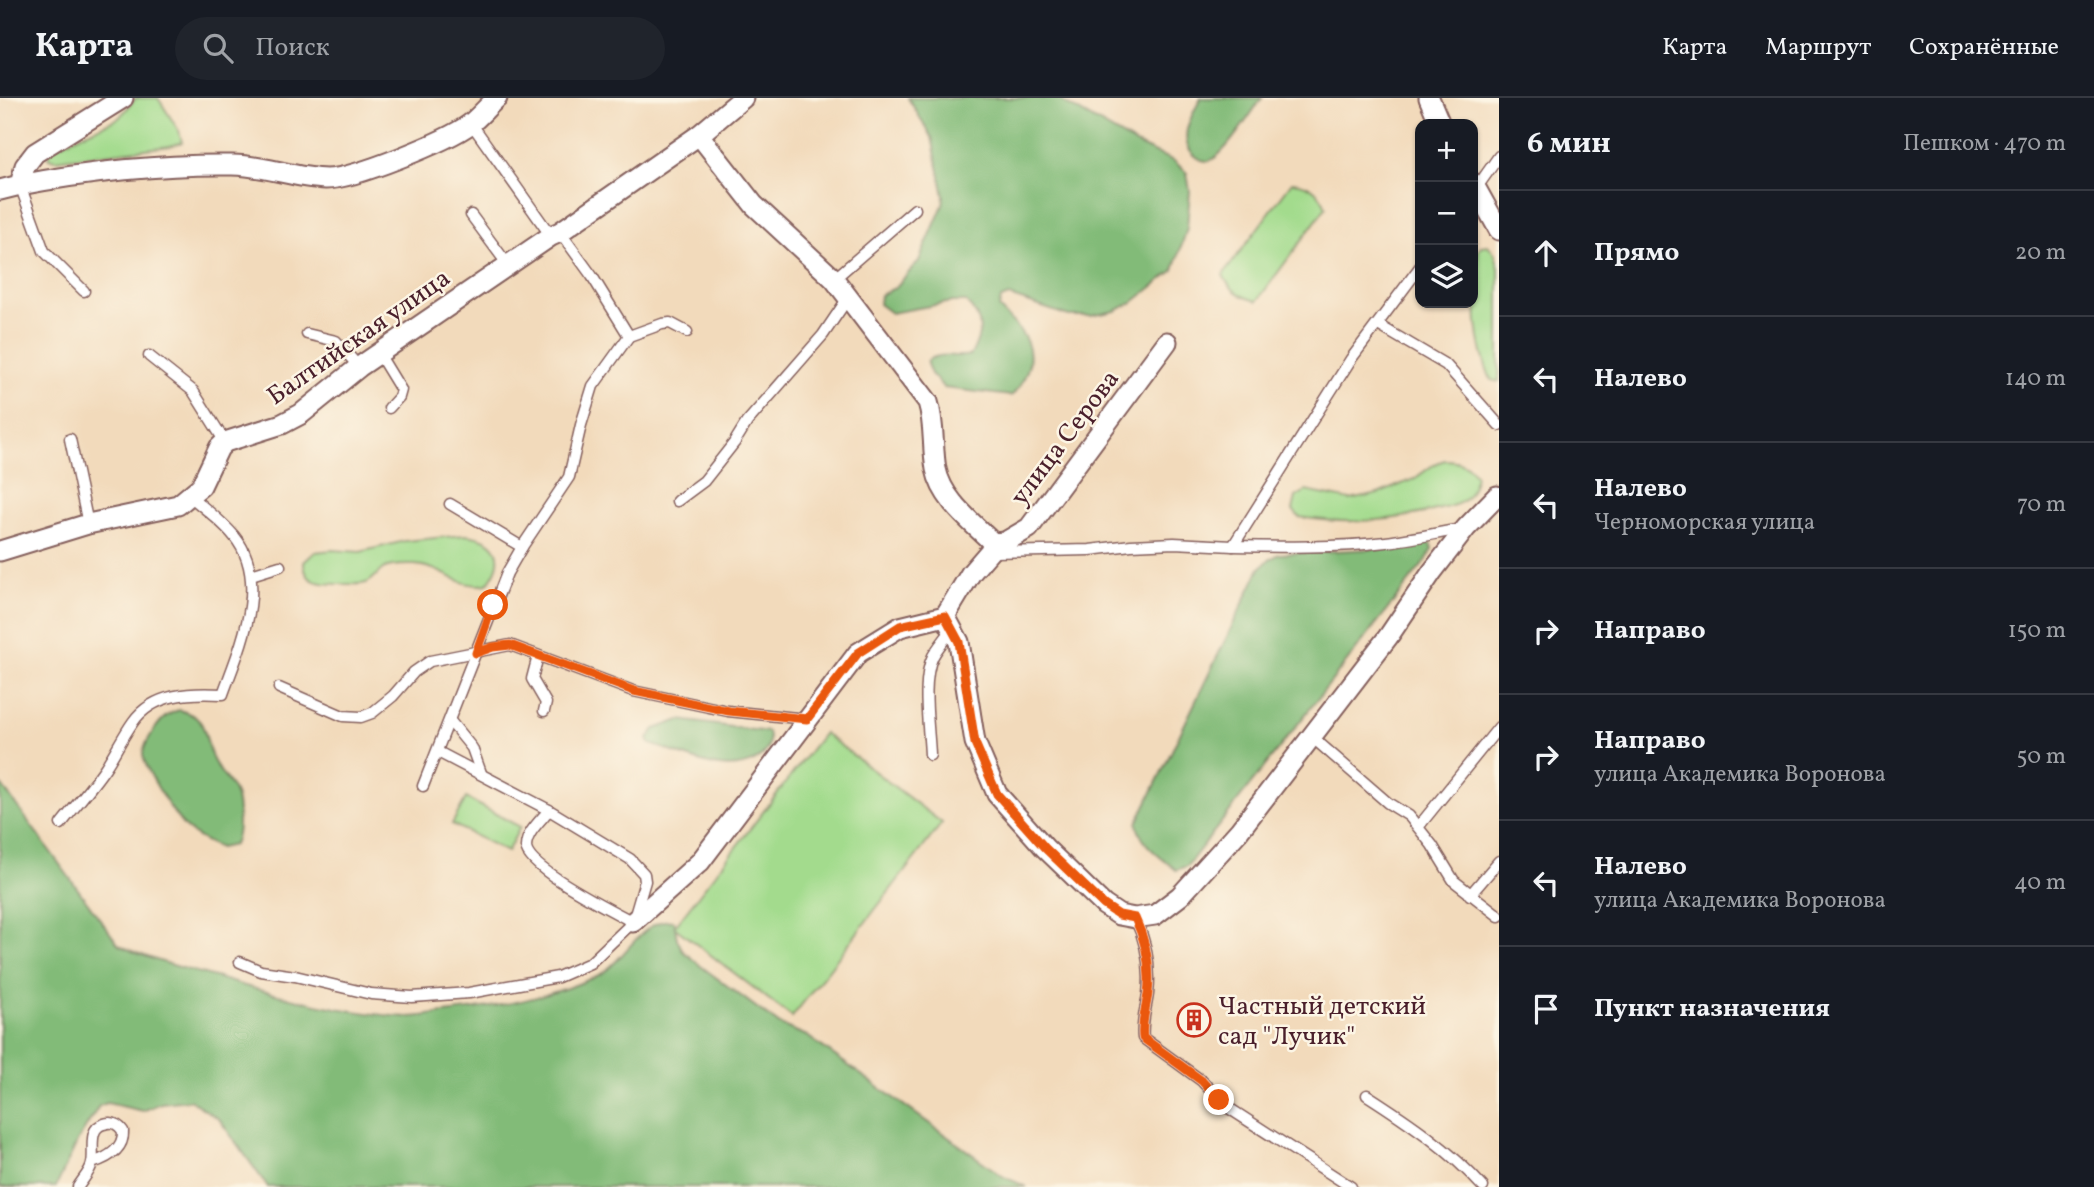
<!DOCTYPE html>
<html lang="ru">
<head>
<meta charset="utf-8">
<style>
	body { margin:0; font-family:Vollkorn,serif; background:#20242c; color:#f1f3f6 }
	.controls { position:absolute; right:21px; top:21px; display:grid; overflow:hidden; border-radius:14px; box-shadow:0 2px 5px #0004 }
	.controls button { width:63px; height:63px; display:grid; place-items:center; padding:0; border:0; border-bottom:2px solid #363941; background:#171b24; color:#f1f3f6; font:35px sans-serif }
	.stop { position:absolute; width:21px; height:21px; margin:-16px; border:5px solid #ea580c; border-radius:50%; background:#fff }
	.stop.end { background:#ea580c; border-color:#fff; box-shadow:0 2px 7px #0008 }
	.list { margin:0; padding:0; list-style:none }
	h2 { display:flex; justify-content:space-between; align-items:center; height:91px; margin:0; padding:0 28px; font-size:30px }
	h2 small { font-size:23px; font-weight:400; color:#9ea1a6 }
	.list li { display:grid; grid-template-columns:46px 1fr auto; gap:21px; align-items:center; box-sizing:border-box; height:126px; padding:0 28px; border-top:2px solid #363941 }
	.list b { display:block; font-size:26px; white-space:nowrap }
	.list p { margin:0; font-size:23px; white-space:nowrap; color:#9ea1a6 }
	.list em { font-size:23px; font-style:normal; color:#9ea1a6 }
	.icon { flex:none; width:38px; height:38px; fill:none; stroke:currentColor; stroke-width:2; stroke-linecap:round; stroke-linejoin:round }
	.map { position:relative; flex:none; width:1499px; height:1089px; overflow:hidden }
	header { display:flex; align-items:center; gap:42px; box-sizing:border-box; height:98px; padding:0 35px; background:#171b24; border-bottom:2px solid #363941 }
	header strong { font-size:33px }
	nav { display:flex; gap:38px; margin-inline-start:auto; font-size:24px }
	.search { width:490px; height:63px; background:#20242c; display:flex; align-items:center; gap:18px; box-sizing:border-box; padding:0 24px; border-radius:38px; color:#9ea1a6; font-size:26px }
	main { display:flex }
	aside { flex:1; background:#171b24 }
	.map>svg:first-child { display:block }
</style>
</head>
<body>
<header>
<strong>Карта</strong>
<div class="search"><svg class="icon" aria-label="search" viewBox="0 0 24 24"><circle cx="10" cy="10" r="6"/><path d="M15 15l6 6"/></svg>Поиск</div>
<nav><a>Карта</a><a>Маршрут</a><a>Сохранённые</a></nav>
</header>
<main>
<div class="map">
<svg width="1499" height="1089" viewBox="0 0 1499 1089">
	<rect width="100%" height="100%" fill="#fcf5e5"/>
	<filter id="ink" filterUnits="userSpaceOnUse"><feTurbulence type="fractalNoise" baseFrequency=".0143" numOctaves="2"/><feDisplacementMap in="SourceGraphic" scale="14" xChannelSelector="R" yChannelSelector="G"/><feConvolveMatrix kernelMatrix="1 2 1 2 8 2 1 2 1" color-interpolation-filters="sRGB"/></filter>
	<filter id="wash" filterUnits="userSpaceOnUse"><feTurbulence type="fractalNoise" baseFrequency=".00686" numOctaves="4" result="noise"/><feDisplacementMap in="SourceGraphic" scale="28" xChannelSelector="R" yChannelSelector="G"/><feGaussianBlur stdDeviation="1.57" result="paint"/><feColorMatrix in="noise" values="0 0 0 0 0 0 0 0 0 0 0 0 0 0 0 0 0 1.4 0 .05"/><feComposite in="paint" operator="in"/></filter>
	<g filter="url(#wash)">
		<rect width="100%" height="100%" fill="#f2dabb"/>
		<g fill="#a3db8d" stroke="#767d5c" stroke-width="2">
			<path d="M136,0H158L179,33L182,44L170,48L55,62L48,60L52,50L119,20Z"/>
			<path d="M1292,84C1308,85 1320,94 1326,109L1257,203C1241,199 1230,192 1223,177Z"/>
			<path d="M1488,147L1495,156L1499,170V284L1491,282C1472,236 1476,201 1478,153L1481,148Z"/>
			<path d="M1445,362C1458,362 1469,366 1476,378C1473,387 1471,396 1464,402C1459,407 1451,408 1444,410C1398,423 1346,427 1299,419L1293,412L1296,399L1306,393L1350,402L1378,396L1414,381L1436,365Z"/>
			<path d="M465,437C499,440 508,460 487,486C459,492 442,468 415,467C405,467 391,466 383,471C377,475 373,483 366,485C360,487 351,486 344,486C326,486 304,488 304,464L315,454L332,452L360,454L405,443Z"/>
			<path d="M824,635L942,725L792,919L674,829Z"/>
			<path d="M466,700L520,729L507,754L452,726Z"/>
		</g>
		<g fill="#82bb78" stroke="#666d52" stroke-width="2">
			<path d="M908,0H1056L1138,47L1174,63L1187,75L1190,93L1187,130L1174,172L1132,205L1115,213L1091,218H1069L1009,198L1001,201L999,210C1020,232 1040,248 1024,280C1021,287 1017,293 1011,298L944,290L931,276L927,266L928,262C942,253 956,261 971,257C982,235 985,223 966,204H952L891,215L879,206L880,197L895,190L919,163L943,107L944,98L932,39Z"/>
			<path d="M1201,0H1262C1251,15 1227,53 1213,61C1208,64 1202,63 1198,60C1175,44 1191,18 1201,0Z"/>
			<path d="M1417,442H1427L1431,446L1432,452L1427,461L1187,768L1176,772C1161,759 1139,746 1137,725L1260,470L1269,462L1279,456L1409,449Z"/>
			<path d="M179,612C211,620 202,638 213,662C218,672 225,679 231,688C240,701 240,732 234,747L220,750C208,745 197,740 187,731C176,721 144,671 143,656C143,648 150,639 154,632C162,621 167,616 179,612Z"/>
			<path d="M680,622L768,634C775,662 742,671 719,668C696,665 672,652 650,646L648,641L655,631Z"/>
			<path d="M0,685L119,847C149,862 183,870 215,879C273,897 347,916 408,919C420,919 433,916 445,915C497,909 551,900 599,877C623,865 644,817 674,823L677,841L683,853L702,869L780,927L807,938L1004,1079L1027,1089H268L219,1021L190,1002L161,1005L143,1013L107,1005L99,1008L78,1042L56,1089H0Z"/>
		</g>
	</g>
	<g filter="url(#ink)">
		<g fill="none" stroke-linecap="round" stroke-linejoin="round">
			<defs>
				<g id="lane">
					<path d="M471,25L551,138"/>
					<path d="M20,87L44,153L84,193"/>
					<path d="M1475,92L1499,58"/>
					<path d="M471,117L508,167"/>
					<path d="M834,181L915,111"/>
					<path d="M1378,227L1446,267L1499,327"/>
					<path d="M307,236L336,243L359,269"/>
					<path d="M629,238L662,226L670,225L687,234"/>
					<path d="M379,256L401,292L399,299L389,310"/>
					<path d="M149,258L193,293L225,344"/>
					<path d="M70,341L88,426"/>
					<path d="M677,403L704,383L734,345L747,324L823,237L848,200"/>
					<path d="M450,406L522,449"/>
					<path d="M1233,448C1285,449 1335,450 1386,444C1412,441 1437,435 1462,431"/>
					<path d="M994,454L1090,452L1131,447L1174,445L1233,448L1351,261L1420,169"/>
					<path d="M251,477L280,468"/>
					<path d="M538,558L532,581L546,605L544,613"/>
					<path d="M279,590L343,618L361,619L372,615L393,598L414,574L430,563L510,547L633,593L728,613L807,621"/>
					<path d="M450,623L472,650L481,675"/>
					<path d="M1312,639L1388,705L1409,718L1432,747L1454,783L1499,818"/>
					<path d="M930,657C929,630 921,582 933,558C938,549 946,540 952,531"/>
					<path d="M423,688L507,475L522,449L569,379L581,327L593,288L629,238L592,178L560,134"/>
					<path d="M549,712C541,722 526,735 526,749C527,771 613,813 633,824"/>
					<path d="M61,726C76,707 92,689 105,670C115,655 123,638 133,624C153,595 191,594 223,596C240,549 271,483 234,438C222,423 205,411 190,398"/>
					<path d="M1419,728L1499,629"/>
					<path d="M1470,797L1499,763"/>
					<path d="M1135,820C1146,843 1151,870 1148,896C1146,910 1141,926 1143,940L1202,983L1224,1007L1351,1089"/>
					<path d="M240,864L261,873L295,878L371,896L412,899L469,895L558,879L590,865L633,824L645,783L644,776L630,761L549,712L438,654"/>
					<path d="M1367,997C1409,1024 1449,1051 1483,1089"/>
					<path d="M78,1089C82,1082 91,1073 92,1065C95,1053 87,1030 104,1026C113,1023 118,1026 123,1033C124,1051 108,1060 92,1065"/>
				</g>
				<g id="street">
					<path d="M1429,0L1440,26"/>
					<path d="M699,37L754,107L834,181L928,304C935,326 932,349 936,371C942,402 972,424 993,445"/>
					<path d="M1473,85L1499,132"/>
					<path d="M20,87C86,74 164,66 232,67C264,67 294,80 326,81C354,81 447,43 470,26C479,19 488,8 497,0"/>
					<path d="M0,92L20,87L25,68L35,55L123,0"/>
					<path d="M993,445L1005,444L1029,430L1167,244"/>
					<path d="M0,453L88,426L178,407L201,388L219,350L225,344L282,326L301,316L359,269L551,138L560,134L699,37L743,0"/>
					<path d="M945,518L959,544L975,644L997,696L1045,750L1104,807L1119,817L1135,820L1155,817L1180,798L1239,733L1388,539L1432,474L1466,430L1497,398"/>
					<path d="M945,518L971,475L990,453L993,445"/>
					<path d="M633,824L700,764L858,555L900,529L945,518"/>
				</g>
			</defs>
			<use href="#lane" stroke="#85605d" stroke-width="13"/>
			<use href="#street" stroke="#85605d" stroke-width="23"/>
			<use href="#lane" stroke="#fff" stroke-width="10"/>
			<use href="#street" stroke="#fff" stroke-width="19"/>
		</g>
	</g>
	<g fill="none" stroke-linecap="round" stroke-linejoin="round" filter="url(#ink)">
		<path stroke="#ea580c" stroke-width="9" d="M493,507L476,555L493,549L510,547L634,593L729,613L807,621L858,555L900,528L945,518L959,544L975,645L997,696L1045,750L1104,807L1119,817L1135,820C1146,843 1151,870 1148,896C1146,910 1141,926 1143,940L1202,983L1219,1002"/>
	</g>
	<defs>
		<symbol id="building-ring" viewBox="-11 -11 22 22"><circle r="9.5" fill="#fcf5e5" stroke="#c8321e" stroke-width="1.5"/><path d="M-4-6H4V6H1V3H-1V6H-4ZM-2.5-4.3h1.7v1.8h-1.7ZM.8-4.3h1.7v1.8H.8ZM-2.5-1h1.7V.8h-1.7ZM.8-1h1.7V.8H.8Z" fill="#c8321e"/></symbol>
	</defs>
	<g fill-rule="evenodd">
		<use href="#building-ring" x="1175" y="903" width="38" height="38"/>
	</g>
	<g text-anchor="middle" stroke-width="5" stroke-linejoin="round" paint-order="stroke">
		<g font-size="26" fill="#4a1f2b" stroke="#fcf5e5">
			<text transform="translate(358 238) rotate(-35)" y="9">Балтийская улица</text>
			<text transform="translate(1064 339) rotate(-53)" y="9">улица Серова</text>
		</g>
		<g font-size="26" fill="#4a1f2b" stroke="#fcf5e5" text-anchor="start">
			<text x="1218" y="916">Частный детский<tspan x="1218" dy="30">сад "Лучик"</tspan></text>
		</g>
	</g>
</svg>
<div class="controls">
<button>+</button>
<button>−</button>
<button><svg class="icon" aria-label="layers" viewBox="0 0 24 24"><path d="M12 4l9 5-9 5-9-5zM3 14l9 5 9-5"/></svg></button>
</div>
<div class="stop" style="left:493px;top:507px"></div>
<div class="stop end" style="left:1219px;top:1002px"></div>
</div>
<aside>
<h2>6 мин<small>Пешком · 470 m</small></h2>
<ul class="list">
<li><svg class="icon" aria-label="ahead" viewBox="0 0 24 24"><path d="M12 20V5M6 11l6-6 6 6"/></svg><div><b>Прямо</b></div><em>20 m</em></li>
<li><svg class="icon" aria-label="left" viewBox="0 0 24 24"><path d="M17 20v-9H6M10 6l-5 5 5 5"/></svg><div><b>Налево</b></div><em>140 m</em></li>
<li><svg class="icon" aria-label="left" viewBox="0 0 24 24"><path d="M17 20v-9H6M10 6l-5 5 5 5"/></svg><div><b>Налево</b><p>Черноморская улица</p></div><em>70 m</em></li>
<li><svg class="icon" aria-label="right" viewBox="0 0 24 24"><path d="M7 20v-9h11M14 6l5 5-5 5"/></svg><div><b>Направо</b></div><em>150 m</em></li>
<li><svg class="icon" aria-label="right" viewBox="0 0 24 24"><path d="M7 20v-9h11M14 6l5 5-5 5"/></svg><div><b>Направо</b><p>улица Академика Воронова</p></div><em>50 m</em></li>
<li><svg class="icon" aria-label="left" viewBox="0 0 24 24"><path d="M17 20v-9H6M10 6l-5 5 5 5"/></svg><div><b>Налево</b><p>улица Академика Воронова</p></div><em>40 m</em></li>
<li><svg class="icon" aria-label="arrive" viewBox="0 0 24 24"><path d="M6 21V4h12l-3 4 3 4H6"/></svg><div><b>Пункт назначения</b></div></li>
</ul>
</aside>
</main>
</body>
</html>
